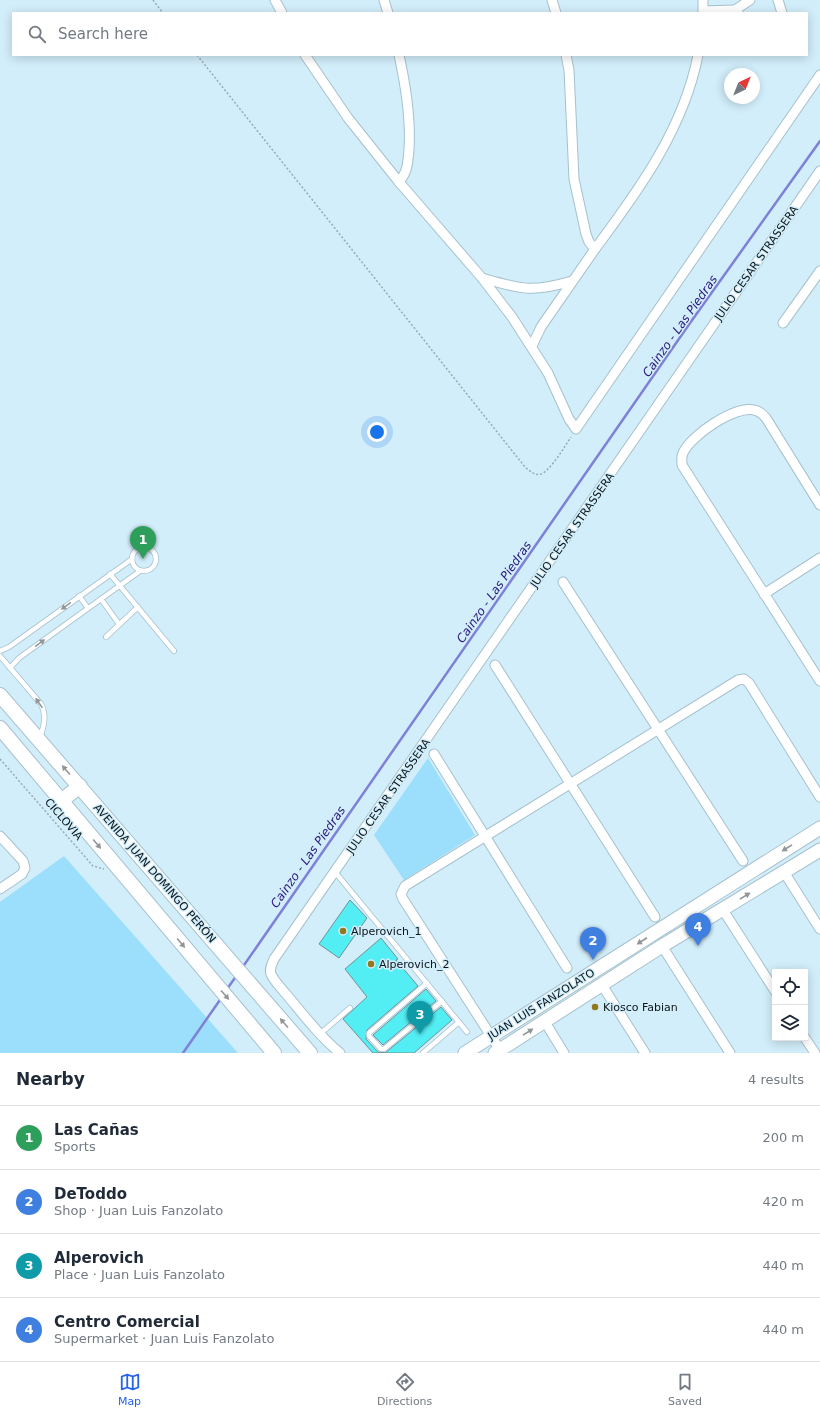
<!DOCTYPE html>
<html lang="en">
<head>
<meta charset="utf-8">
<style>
	body { margin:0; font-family:"DejaVu Sans",sans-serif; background:#f6f6f7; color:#1f2937 }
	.controls { position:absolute; right:12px; bottom:12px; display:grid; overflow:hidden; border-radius:0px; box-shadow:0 2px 10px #0003 }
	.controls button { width:36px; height:36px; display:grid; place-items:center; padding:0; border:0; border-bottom:1px solid #e0e1e3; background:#fff; color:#1f2937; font:20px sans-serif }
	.compass { position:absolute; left:724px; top:68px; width:36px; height:36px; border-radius:50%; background:#fff; box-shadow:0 2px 10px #0003; rotate:43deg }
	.you { position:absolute; left:377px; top:432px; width:14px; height:14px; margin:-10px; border:3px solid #fff; border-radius:50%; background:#1a73e8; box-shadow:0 0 0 6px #1a73e833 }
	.badge { display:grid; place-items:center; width:26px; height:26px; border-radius:50%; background:#2563eb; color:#fff; font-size:13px; font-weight:700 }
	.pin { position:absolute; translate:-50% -33px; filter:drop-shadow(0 1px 2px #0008) }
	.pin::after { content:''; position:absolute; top:21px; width:14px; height:12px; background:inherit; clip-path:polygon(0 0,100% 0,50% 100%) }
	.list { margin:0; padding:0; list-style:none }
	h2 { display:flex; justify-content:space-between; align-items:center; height:52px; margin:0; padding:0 16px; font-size:17px }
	h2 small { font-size:13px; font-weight:400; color:#747a83 }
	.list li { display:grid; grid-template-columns:26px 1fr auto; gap:12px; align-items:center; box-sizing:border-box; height:64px; padding:0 16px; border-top:1px solid #e0e1e3 }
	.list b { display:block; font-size:15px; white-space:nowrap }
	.list p { margin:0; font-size:13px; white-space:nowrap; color:#747a83 }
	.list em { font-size:13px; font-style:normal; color:#747a83 }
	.icon { flex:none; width:22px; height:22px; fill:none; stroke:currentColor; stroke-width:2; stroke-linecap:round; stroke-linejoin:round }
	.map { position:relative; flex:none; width:820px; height:1053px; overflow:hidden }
	.search { position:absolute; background:#fff; box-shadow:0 2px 10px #0003; left:12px; right:12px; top:12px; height:44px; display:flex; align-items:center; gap:10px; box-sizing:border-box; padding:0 14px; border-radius:0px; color:#747a83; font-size:15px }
	.sheet { height:308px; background:#fff }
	nav { display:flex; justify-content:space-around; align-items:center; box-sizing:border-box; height:56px; border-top:1px solid #e0e1e3; background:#fff; font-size:11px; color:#747a83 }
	nav a { display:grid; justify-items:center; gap:2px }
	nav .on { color:#2563eb }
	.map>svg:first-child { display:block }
</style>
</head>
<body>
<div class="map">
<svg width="820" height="1053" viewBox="0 0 820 1053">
	<rect width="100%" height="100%" fill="#d2eefa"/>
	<g fill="#9bdffc">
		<path d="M428,758L475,835L404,880L374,835Z"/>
		<path d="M64,856L238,1053H0V902Z"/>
	</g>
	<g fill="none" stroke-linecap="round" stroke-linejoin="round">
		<g stroke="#7e81d7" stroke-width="2.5">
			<path d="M242,968L690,323L820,141"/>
			<path d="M227,989L237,975"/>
			<path d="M183,1053L222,997"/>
		</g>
	</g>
	<g fill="#52eef4" stroke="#739193">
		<path d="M350,900L367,918L339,958L319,944Z"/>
		<path d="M381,938L398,959L396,960L418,986L367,1030L366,1039L378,1052L385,1053L441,1007L452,1020L414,1053H373L343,1019L367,997L345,969Z"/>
		<path d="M426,989L436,1001L383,1045L373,1035Z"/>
	</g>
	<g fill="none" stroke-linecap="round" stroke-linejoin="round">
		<defs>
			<g id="lane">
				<circle cx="144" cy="559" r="12"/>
				<path d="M110,574L174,651"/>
				<path d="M79,596L88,608"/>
				<path d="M101,599L119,624"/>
				<path d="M106,637L138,607"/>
				<path d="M0,651L9,647L132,559"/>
				<path d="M0,656L41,704C47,716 44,725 40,738"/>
				<path d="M10,668L19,658L140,571"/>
				<path d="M335,872L467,1032"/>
				<path d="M427,983L369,1033V1036L381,1049H384L442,1001"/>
				<path d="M320,1034L350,1008"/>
				<path d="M423,1053L459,1022"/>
			</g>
			<g id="street">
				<path d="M275,0L282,13"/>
				<path d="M384,0L388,13"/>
				<path d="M552,0L556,13"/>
				<path d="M703,0V13"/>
				<path d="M778,0L782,13"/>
				<path d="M735,10L750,0"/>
				<path d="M704,11L735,10L738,13"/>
				<path d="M305,55L348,118L399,182"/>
				<path d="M399,55C406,87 413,133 407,166C406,172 403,177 399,182L482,278L512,317L548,373L569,419L576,429L820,75"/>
				<path d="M595,249C639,190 684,128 698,55"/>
				<path d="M482,278C521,289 531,293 572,281"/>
				<path d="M783,323L820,271"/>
				<path d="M532,346L541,327L595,249L589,242L586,234L574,179L569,70L566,55"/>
				<path d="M820,505L766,418C763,414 759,411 754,410C735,405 690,436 683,453C681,457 682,461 682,465L820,681"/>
				<path d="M563,582L743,861"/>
				<path d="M764,594L820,558"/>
				<path d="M495,665L655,917"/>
				<path d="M434,754L567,968"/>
				<path d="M0,836L23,861L25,868L22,874L0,889"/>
				<path d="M784,872L820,929"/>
				<path d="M723,910L775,991"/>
				<path d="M662,946L730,1053"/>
				<path d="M602,985L645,1053"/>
				<path d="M545,1022L564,1053"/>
				<path d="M805,1038L815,1053"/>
				<path d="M500,1050L403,899L401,894L405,886L738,680L744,679L749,683L820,797"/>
				<path d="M340,1053C319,1036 303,1014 286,994C281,988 274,981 271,974C269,969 272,964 274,959L820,171"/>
			</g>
			<g id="secondary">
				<path d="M465,1053L820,828"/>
				<path d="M495,1053L662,946L820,850"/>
			</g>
			<g id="primary">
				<path d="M0,695L310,1053"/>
				<path d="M0,728L274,1053"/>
				<path d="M61,801L80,786"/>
			</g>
		</defs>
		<use href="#lane" stroke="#a6c1cd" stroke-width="6"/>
		<use href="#street" stroke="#a6c1cd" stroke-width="11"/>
		<use href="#secondary" stroke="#a6c1cd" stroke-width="15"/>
		<use href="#primary" stroke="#a6c1cd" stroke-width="16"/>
		<g stroke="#95abb4" stroke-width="1.5" stroke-dasharray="2 2" stroke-linecap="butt">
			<path d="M153,0L163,13"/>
			<path d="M197,55L525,467C530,471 535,476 541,474C551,470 565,446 571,437"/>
			<path d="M0,759L93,866L104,869"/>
		</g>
		<use href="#lane" stroke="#fff" stroke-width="4.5"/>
		<use href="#street" stroke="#fff" stroke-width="9"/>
		<use href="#secondary" stroke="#fff" stroke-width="13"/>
		<use href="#primary" stroke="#fff" stroke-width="14"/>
	</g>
	<defs><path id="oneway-solid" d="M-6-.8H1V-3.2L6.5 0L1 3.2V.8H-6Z"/></defs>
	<g fill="#929698">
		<use href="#oneway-solid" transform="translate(66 606) rotate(144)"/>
		<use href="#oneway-solid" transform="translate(40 643) rotate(-36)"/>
		<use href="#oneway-solid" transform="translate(39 703) rotate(-125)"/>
		<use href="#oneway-solid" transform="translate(66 770) rotate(-131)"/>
		<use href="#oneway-solid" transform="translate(97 844) rotate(50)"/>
		<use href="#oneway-solid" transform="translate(787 848) rotate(148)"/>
		<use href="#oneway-solid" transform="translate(745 896) rotate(-32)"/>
		<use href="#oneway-solid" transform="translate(642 941) rotate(147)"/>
		<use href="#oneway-solid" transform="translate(181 943) rotate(50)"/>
		<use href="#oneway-solid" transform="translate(225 995) rotate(49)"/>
		<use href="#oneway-solid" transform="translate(284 1023) rotate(-131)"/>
		<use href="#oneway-solid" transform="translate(528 1032) rotate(-32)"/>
	</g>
	<g fill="#92771d" stroke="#d2eefa" stroke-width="1.5">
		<circle cx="343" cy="931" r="4"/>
		<circle cx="371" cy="964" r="4"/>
		<circle cx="595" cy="1007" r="4"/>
	</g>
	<g text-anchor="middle" stroke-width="3" stroke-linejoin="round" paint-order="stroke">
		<g font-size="11" fill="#0c161a" stroke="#d2eefa">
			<text transform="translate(756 263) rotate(-55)" y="4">JULIO CESAR STRASSERA</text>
			<text transform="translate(572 530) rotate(-55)" y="4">JULIO CESAR STRASSERA</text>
			<text transform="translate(388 796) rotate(-55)" y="4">JULIO CESAR STRASSERA</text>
			<text transform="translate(64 819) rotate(49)" y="4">CICLOVIA</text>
			<text transform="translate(155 873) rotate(49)" y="4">AVENIDA JUAN DOMINGO PERÓN</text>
			<text transform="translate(541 1004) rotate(-32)" y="4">JUAN LUIS FANZOLATO</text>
		</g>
		<g font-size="11" fill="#0c161a" stroke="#d2eefa" text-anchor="start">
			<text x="351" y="935">Alperovich_1</text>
			<text x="379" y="968">Alperovich_2</text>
			<text x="603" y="1011">Kiosco Fabian</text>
		</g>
		<g font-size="12" font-style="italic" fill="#29167b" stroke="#d2eefa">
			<text transform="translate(680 326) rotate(-55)" y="4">Cainzo - Las Piedras</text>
			<text transform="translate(494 592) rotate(-55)" y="4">Cainzo - Las Piedras</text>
			<text transform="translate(308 857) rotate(-55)" y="4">Cainzo - Las Piedras</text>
		</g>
	</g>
</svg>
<div class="controls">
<button><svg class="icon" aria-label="locate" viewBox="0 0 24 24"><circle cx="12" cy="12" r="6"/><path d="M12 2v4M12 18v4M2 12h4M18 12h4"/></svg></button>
<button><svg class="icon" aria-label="layers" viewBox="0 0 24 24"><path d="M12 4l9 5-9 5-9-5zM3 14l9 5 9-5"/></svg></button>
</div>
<svg class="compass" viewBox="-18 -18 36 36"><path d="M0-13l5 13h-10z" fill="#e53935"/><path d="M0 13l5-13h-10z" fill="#747a83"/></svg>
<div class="you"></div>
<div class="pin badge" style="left:143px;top:559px;background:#2e9e5b">1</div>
<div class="pin badge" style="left:593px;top:960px;background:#3f7fe0">2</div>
<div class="pin badge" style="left:420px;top:1034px;background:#0f9aa8">3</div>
<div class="pin badge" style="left:698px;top:946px;background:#3f7fe0">4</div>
<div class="search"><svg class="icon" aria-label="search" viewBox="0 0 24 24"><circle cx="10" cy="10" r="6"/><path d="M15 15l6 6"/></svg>Search here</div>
</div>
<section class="sheet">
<h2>Nearby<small>4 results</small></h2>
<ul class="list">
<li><span class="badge" style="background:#2e9e5b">1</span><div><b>Las Cañas</b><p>Sports</p></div><em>200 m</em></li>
<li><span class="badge" style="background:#3f7fe0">2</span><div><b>DeToddo</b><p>Shop · Juan Luis Fanzolato</p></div><em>420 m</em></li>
<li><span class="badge" style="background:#0f9aa8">3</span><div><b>Alperovich</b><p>Place · Juan Luis Fanzolato</p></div><em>440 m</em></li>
<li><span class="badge" style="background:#3f7fe0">4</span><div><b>Centro Comercial</b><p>Supermarket · Juan Luis Fanzolato</p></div><em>440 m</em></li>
</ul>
</section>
<nav>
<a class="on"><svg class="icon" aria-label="map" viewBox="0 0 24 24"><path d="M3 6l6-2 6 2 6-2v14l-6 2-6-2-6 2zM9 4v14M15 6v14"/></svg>Map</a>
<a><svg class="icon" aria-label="directions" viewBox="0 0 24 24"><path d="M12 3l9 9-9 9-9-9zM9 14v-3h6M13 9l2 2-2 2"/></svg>Directions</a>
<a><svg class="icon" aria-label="saved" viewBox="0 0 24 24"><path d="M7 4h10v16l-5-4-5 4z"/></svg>Saved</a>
</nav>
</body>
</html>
